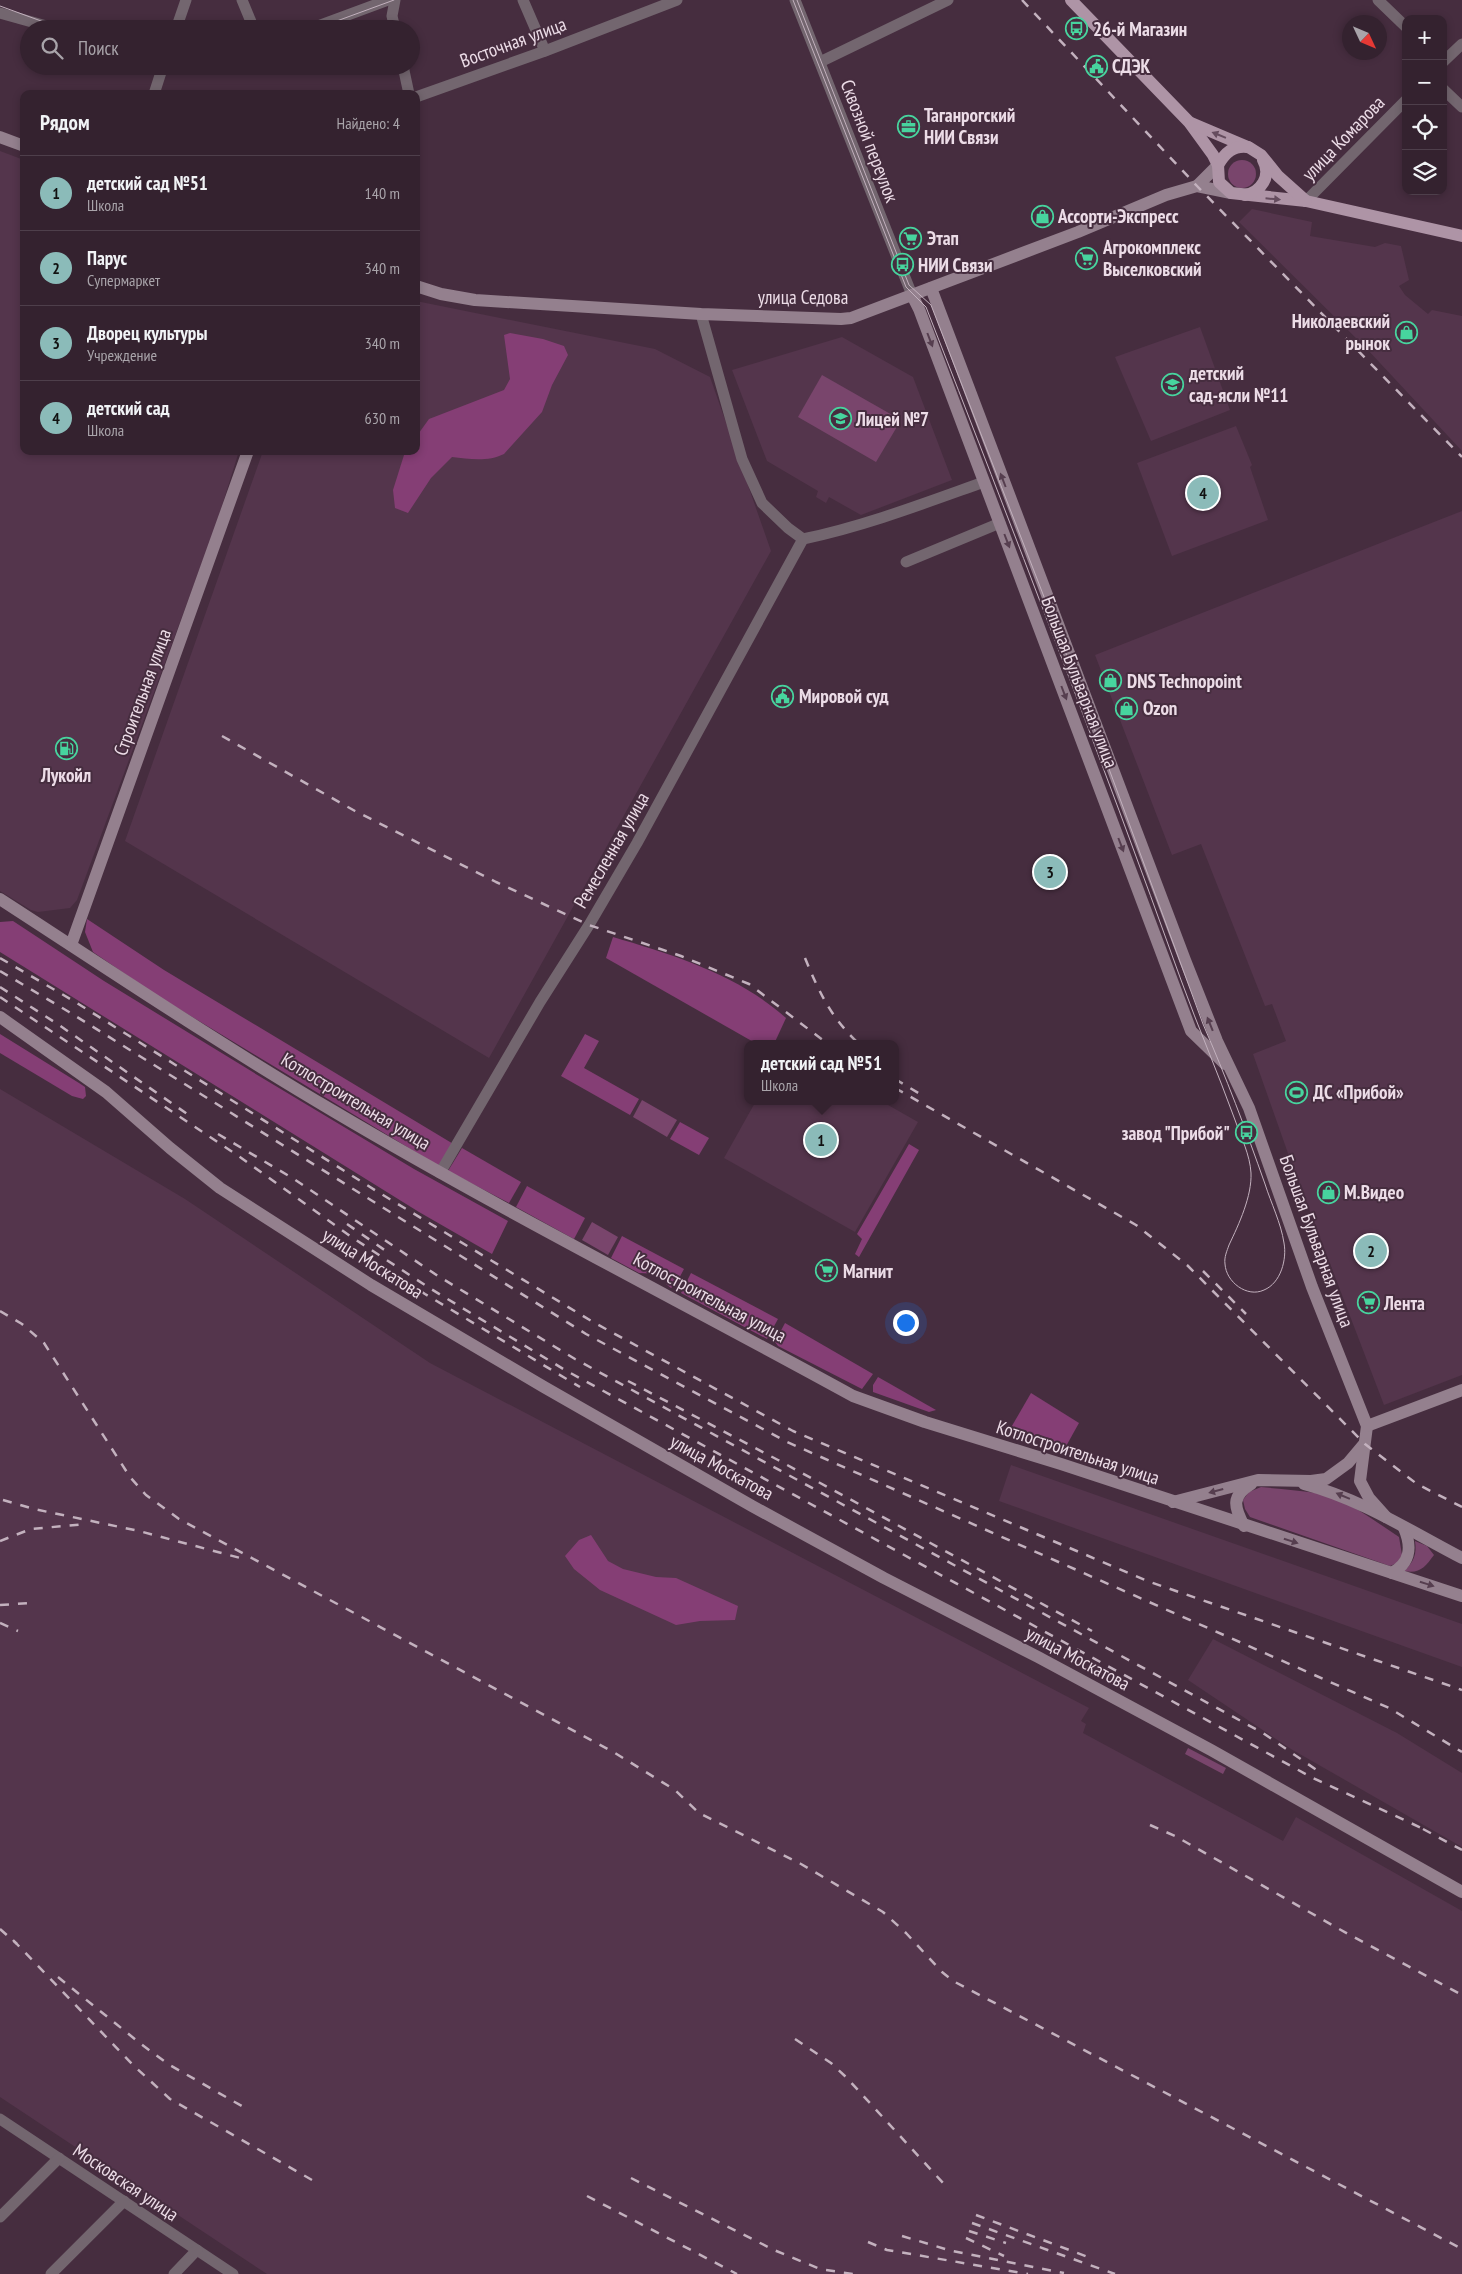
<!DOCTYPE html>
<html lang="ru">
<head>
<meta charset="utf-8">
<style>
	body { margin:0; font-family:"PT Sans Narrow",sans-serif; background:#3f2f3b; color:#f1f3f6 }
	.controls { position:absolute; right:15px; top:15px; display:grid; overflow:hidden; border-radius:10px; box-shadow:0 2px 8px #0003 }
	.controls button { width:45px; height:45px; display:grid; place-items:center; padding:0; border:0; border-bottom:1px solid #4e3f4b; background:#34222f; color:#f1f3f6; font:25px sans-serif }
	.compass { position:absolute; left:1342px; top:15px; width:45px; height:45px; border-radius:50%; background:#34222f; box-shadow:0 2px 8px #0003; rotate:134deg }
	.you { position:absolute; left:905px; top:1322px; width:18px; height:18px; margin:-12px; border:4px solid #fff; border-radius:50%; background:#1a73e8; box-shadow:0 0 0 8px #1a73e833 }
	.badge { display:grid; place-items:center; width:32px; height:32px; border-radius:50%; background:#8bbbb9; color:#111; font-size:16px; font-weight:700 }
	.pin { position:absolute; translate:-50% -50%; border:2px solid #fff; box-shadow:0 1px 5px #0006 }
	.popup { position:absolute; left:744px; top:1040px; width:155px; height:65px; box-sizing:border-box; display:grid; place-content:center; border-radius:10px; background:#34222f; filter:drop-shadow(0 1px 4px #0005); font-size:16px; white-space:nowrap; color:#a9a4aa }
	.popup b { font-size:19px; color:#f1f3f6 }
	.popup::after { content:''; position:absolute; left:50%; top:100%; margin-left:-10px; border:10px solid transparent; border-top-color:#34222f }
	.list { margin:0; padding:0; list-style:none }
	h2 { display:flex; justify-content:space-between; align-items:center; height:65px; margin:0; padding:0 20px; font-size:21px }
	h2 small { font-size:16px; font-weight:400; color:#a9a4aa }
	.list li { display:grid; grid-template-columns:32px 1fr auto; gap:15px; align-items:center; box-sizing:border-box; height:75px; padding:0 20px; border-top:1px solid #4e3f4b }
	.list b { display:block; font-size:19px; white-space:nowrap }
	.list p { margin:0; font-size:16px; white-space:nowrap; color:#a9a4aa }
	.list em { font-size:16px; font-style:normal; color:#a9a4aa }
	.icon { flex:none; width:28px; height:28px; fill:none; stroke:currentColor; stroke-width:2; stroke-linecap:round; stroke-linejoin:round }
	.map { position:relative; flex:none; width:1462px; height:2274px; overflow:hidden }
	.search { position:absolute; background:#34222f; box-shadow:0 2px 8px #0003; left:20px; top:20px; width:400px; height:55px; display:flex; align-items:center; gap:12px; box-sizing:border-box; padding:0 18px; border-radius:28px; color:#a9a4aa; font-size:19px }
	.panel { position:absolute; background:#34222f; box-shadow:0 2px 8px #0003; left:20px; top:90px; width:400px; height:365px; border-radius:10px }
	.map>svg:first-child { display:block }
</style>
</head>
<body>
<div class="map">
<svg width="1462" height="2274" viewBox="0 0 1462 2274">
	<rect width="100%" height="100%" fill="#462d3f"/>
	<g fill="#54354c">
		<path d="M0,151L24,160V451H239L216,525L77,900L70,908L38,912L31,910L0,891Z"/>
		<path d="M1252,209L1312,222L1310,236L1375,247L1385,243L1401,246L1409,280L1399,286L1405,295L1428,314L1432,310L1462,316V451L1366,348L1239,222Z"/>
		<path d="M416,301L655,349L710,377L771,551L489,1058L125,841L263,451H416Z"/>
		<path d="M1200,327L1230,410L1151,441L1115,357Z"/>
		<path d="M842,337L913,377L952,480L861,515L829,497L826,503L816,497L818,491L767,461L732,370Z"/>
		<path d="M1236,426L1252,465L1250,467L1268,520L1172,556L1137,463Z"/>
		<path d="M1462,511V1375L1384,1405L1290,1159L1253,1054L1286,1041L1272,1004L1265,1006L1201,844L1172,855L1095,655Z"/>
		<path d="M0,1089L185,1199L430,1363L1089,1708L1081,1721L1086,1724L1083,1733L1283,1841L1296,1817L1462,1911V2274H267L0,2097Z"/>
		<path d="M756,1101H881L918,1122L855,1232L724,1158Z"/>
		<path d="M1011,1465L1462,1624V1667L999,1501Z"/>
		<path d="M1213,1639L1397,1733L1462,1773V1847L1291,1749L1188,1680Z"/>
	</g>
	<g fill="#79456c">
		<circle cx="1242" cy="174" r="14"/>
		<path d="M822,375L901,420L876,462L798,417Z"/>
		<path d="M642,1100L677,1120L667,1137L633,1117Z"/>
		<path d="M592,1222L618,1237L608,1255L582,1240Z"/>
		<path d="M1261,1487C1279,1489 1298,1490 1316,1493C1347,1499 1373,1520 1399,1537L1402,1555L1397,1563L1390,1566L1250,1517L1245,1509L1243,1500L1249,1492Z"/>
		<path d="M1415,1541L1427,1546L1434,1555C1425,1567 1420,1574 1404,1571C1414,1562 1417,1554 1415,1541Z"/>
		<path d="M1188,1748L1226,1768L1223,1774L1185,1754Z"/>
	</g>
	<g fill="#853e75">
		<path d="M510,333L543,339L564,346L568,355L552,385L542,412L504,454C488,462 469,459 452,457L431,478L408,513L395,508L393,490L404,455L406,451H416V437L429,419L504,390L510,379L504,335Z"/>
		<path d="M87,919L164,970L455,1145L442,1168L156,995L93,952L85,932Z"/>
		<path d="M13,921L104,981L264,1079L414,1169L508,1221L492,1254L419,1212L0,952V922Z"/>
		<path d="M613,937C674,955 738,975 786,1018L774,1044H757L606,958Z"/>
		<path d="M0,1034L79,1083L85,1087L86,1096L83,1099L72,1096L0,1053Z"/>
		<path d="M585,1034L599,1041L584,1068L639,1099L630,1115L561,1076Z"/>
		<path d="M680,1122L709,1138L699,1155L670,1139Z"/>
		<path d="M909,1144L919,1150L859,1257L855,1254L862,1239L857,1234Z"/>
		<path d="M462,1148L521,1182L509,1203L448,1171Z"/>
		<path d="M527,1186L585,1218L574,1239L516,1207Z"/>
		<path d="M622,1236L684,1269L676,1284L671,1288L666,1284L667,1277L661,1274L639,1273L611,1258Z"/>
		<path d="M691,1273L778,1319L767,1339L681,1293Z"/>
		<path d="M785,1323L873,1374L862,1389L778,1346L775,1342Z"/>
		<path d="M878,1377L936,1410L929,1412L873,1392V1385Z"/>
		<path d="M1031,1393L1079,1423L1065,1448L1009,1431Z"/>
		<path d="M591,1535L608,1561L623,1569L656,1577L676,1578L738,1606L735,1620L700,1621L676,1625L600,1590L574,1569L565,1556L579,1540Z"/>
	</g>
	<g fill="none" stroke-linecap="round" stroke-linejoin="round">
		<g stroke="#73666f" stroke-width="11">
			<path d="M242,0L254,29"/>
			<path d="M523,0L545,51"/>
			<path d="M795,0L912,295"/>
			<path d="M1378,0L1406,27"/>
			<path d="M0,13L57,29"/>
			<path d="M176,29L186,0"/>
			<path d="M310,29L388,0"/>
			<path d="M395,29L392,16L395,0"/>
			<path d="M820,62L948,0"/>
			<path d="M1443,62L1462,44"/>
			<path d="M193,66H200"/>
			<path d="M403,66L409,94"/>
			<path d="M1443,89L1462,107"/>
			<path d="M154,94L163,66"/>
			<path d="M416,97L545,51L677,0"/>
			<path d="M1306,201L1406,100"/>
			<path d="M701,314L742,459L762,503L788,528L803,539C865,526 925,503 984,482"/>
			<path d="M906,562L1000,523"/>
			<path d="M440,1173L540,1002L589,925L637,843L803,539"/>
			<path d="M0,2119L233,2274"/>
			<path d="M0,2217L59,2158"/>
			<path d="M51,2274L124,2201"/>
			<path d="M174,2274L197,2250"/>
		</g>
		<g stroke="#94808e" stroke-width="12">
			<path d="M0,137L24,146"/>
			<path d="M1197,186L1218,165"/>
			<path d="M416,286L441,294L475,300L701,314L841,319L851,318L1078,232L1166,195L1197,186L1231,193"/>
			<path d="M931,288L1185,960L1217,1041L1249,1108L1312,1287L1367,1426L1360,1481L1369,1498L1386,1517"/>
			<path d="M912,295L919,309L1191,1031L1225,1064"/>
			<path d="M0,899C111,971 221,1045 335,1112C504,1212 680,1301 853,1396L925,1422L1061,1464L1462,1596"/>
			<path d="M71,945L248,451"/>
			<path d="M0,1017L106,1092L170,1148L220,1188L371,1285L544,1387L752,1506L884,1578L1038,1657L1211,1750L1462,1892"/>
			<path d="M1367,1426L1462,1390"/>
			<path d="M1304,1484C1361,1499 1410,1531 1462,1558"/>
			<path d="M1173,1502L1258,1480L1311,1481L1326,1479L1348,1463L1364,1444"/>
			<path d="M1244,1526C1234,1507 1231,1496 1251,1484"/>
			<path d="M1392,1573C1411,1562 1412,1547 1404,1528"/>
		</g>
		<g stroke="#ae94a6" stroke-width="12">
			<path d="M1071,0L1189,122L1213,155L1218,165L1219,182L1231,193L1306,201L1462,236"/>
			<path d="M1191,123L1250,148L1261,155L1278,176L1306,201"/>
			<path d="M1218,165C1225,153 1233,145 1248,147"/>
			<path d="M1245,195C1261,192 1272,176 1263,160"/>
		</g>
		<g stroke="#c3b1be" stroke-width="1">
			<path d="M793,0L906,287L926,307C1013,530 1100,754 1181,980C1198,1027 1218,1073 1235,1120C1241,1137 1250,1155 1251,1173C1252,1196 1239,1224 1229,1245C1227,1251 1224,1257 1225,1264C1226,1282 1247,1298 1264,1290C1281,1283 1287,1259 1284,1243C1281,1223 1271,1203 1265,1184C1246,1130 1226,1077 1203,1024L1077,682L931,305L909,285L797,0"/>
			<path d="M0,6L63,29"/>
			<path d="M303,29L321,22"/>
			<path d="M315,29L394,0"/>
			<path d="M154,66C172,73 191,72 209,66"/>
		</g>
		<g stroke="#c3b1be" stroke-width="2.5" stroke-dasharray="9 9" stroke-linecap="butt">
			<path d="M1022,0L1197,186L1462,457"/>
			<path d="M222,736L355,811L496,882L589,925L681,956L749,984L828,1044"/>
			<path d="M0,958L72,1000L378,1192L593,1322L793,1431L1150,1582L1462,1690"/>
			<path d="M805,958C820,994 830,1016 859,1044"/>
			<path d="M0,971L69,1012L586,1334L787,1442L1389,1708L1462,1752"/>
			<path d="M0,987L59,1025L193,1118"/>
			<path d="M0,997L237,1155L353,1238L431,1289L565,1370L1313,1778L1428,1831"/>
			<path d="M895,1079L920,1094"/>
			<path d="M895,1088L1136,1225L1187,1265L1365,1444L1417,1484L1462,1507"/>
			<path d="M218,1134L294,1179L438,1276L575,1359L1263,1733L1318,1771"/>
			<path d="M347,1224L386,1251"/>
			<path d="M390,1271L425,1294L580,1387"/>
			<path d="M1203,1271L1246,1314"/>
			<path d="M0,1311L22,1324L44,1343L130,1477L146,1495L179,1519L615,1753L675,1790L699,1813L801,1864L883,1912L906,1933L942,1972L953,1981L1462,2249"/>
			<path d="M628,1381L778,1460L1092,1631"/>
			<path d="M3,1500L34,1509L139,1531L244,1559"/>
			<path d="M0,1541L31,1529L86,1524"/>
			<path d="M0,1605L31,1603"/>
			<path d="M0,1623L18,1631"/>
			<path d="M1150,1825L1175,1836L1348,1934L1462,1995"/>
			<path d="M1423,1829L1462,1850"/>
			<path d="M0,1929L17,1944"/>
			<path d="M13,1940L133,2065L170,2099L312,2180"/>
			<path d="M58,1977L141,2044L168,2064L247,2109"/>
			<path d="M795,2039L831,2063L846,2077L944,2184"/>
			<path d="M631,2178L774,2250L820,2269L853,2274"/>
			<path d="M587,2196L737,2274"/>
			<path d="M976,2215L1088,2257"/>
			<path d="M972,2223L1115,2274"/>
			<path d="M969,2231L1006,2243"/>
			<path d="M902,2236L952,2251L1064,2273"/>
			<path d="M966,2238L1004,2256"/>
			<path d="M868,2242L887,2250L1028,2274"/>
		</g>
	</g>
	<defs><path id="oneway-solid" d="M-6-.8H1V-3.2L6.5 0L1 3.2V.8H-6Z" transform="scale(1.25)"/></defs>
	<g fill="#654c5e">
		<use href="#oneway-solid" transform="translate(1219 135) rotate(-158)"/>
		<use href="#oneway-solid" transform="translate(1273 199) rotate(5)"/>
	</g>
	<g fill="#563e4f">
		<use href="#oneway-solid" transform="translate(930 340) rotate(69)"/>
		<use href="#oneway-solid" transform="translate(1003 480) rotate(-111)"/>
		<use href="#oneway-solid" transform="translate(1007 541) rotate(69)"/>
		<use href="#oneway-solid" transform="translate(1064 693) rotate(69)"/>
		<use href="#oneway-solid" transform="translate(1121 845) rotate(69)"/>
		<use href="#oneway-solid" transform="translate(1210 1024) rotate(-112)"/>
		<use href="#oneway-solid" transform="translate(1216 1491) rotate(165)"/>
		<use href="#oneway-solid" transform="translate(1343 1496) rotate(-157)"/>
		<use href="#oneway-solid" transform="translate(1291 1541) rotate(18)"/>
		<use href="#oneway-solid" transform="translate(1427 1584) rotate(18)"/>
	</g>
	<defs>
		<symbol id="bus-ring" viewBox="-11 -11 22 22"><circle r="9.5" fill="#462d3f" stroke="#47d49e" stroke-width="1.5"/><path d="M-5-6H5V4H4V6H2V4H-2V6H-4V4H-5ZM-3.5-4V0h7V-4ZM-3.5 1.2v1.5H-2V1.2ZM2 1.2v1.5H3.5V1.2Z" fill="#47d49e"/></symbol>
		<symbol id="civic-ring" viewBox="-11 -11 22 22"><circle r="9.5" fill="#462d3f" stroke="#47d49e" stroke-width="1.5"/><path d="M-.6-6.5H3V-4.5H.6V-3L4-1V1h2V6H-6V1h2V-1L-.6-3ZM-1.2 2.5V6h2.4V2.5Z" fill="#47d49e"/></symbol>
		<symbol id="office-ring" viewBox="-11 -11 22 22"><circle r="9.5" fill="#462d3f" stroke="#47d49e" stroke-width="1.5"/><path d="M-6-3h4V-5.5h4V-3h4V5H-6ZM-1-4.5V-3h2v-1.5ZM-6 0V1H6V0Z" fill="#47d49e"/></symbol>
		<symbol id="shop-ring" viewBox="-11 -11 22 22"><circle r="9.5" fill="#462d3f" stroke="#47d49e" stroke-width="1.5"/><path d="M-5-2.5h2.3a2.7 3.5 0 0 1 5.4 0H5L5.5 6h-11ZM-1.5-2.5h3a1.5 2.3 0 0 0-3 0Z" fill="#47d49e"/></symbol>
		<symbol id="supermarket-ring" viewBox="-11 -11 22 22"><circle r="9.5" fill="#462d3f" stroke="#47d49e" stroke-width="1.5"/><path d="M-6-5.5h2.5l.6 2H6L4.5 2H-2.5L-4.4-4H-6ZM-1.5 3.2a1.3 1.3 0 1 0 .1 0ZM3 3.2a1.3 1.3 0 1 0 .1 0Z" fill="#47d49e"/></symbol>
		<symbol id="school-ring" viewBox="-11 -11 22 22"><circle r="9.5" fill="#462d3f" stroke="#47d49e" stroke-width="1.5"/><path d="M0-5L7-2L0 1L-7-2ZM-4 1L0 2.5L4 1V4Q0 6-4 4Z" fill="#47d49e"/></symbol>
		<symbol id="university-ring" viewBox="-11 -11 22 22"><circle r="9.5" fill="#462d3f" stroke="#47d49e" stroke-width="1.5"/><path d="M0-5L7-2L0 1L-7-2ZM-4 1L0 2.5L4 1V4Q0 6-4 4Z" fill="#47d49e"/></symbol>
		<symbol id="fuel-ring" viewBox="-11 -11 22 22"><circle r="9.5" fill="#462d3f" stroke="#47d49e" stroke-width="1.5"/><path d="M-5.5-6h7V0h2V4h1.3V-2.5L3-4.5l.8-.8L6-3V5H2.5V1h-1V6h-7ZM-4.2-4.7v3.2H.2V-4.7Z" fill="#47d49e"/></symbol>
		<symbol id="stadium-ring" viewBox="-11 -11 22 22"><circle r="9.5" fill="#462d3f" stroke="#47d49e" stroke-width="1.5"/><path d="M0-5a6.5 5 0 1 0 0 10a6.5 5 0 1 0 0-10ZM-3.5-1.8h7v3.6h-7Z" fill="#47d49e"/></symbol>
	</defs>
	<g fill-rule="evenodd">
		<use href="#bus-ring" x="1064" y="16" width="25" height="25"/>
		<use href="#civic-ring" x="1084" y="54" width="25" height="25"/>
		<use href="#office-ring" x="896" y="114" width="25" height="25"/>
		<use href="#shop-ring" x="1030" y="204" width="25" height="25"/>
		<use href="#supermarket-ring" x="898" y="226" width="25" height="25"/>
		<use href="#supermarket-ring" x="1074" y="246" width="25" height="25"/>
		<use href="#bus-ring" x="890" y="252" width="25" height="25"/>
		<use href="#shop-ring" x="1394" y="320" width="25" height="25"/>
		<use href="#school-ring" x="1160" y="372" width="25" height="25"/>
		<use href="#university-ring" x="828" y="406" width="25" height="25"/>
		<use href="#shop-ring" x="1098" y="668" width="25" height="25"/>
		<use href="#civic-ring" x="770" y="684" width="25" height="25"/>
		<use href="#shop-ring" x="1114" y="696" width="25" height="25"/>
		<use href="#fuel-ring" x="54" y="736" width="25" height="25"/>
		<use href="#stadium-ring" x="1284" y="1080" width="25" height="25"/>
		<use href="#bus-ring" x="1234" y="1120" width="25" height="25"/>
		<use href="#shop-ring" x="1316" y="1180" width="25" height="25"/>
		<use href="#supermarket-ring" x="814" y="1258" width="25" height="25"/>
		<use href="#supermarket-ring" x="1356" y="1290" width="25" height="25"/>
	</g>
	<g text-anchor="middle" stroke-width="4" stroke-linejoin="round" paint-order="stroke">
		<g font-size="19" font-weight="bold" fill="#ecdce7" stroke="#462d3f" text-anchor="start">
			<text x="1093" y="36">26-й Магазин</text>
			<text x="1112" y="73">СДЭК</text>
			<text x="924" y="122">Таганрогский<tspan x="924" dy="22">НИИ Связи</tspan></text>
			<text x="1058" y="223">Ассорти-Экспресс</text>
			<text x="927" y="245">Этап</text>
			<text x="1103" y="254">Агрокомплекс<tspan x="1103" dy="22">Выселковский</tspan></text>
			<text x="918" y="272">НИИ Связи</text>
			<text x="1390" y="328" text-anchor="end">Николаевский<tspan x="1390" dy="22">рынок</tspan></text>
			<text x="1189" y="380">детский<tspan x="1189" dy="22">сад-ясли №11</tspan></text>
			<text x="856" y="426">Лицей №7</text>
			<text x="1127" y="688">DNS Technopoint</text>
			<text x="799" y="703">Мировой суд</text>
			<text x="1143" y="715">Ozon</text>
			<text x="66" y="782" text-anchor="middle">Лукойл</text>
			<text x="1313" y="1099">ДC «Прибой»</text>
			<text x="1230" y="1140" text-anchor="end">завод "Прибой"</text>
			<text x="1344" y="1199">М.Видео</text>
			<text x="843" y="1278">Магнит</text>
			<text x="1384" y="1310">Лента</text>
		</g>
		<g font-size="19" fill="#ecdce7" stroke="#462d3f">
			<text transform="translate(513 42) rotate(-20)" y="7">Восточная улица</text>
			<text transform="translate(1343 138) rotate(-46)" y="7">улица Комарова</text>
			<text transform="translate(870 141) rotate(69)" y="7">Сквозной переулок</text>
			<text x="803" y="304">улица Седова</text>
			<text transform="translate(1080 682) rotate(69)" y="7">Большая Бульварная улица</text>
			<text transform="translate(142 692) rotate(-70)" y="7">Строительная улица</text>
			<text transform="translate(611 850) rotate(-60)" y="7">Ремесленная улица</text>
			<text transform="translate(356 1101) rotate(31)" y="7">Котлостроительная улица</text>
			<text transform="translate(1317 1241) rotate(70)" y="7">Большая Бульварная улица</text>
			<text transform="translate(373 1263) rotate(32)" y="7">улица Москатова</text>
			<text transform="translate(710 1297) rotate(28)" y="7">Котлостроительная улица</text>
			<text transform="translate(1078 1452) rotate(18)" y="7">Котлостроительная улица</text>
			<text transform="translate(722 1467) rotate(29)" y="7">улица Москатова</text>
			<text transform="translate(1078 1658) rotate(28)" y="7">улица Москатова</text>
			<text transform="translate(126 2182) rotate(34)" y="7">Московская улица</text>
		</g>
	</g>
</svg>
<div class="controls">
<button>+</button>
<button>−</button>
<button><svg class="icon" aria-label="locate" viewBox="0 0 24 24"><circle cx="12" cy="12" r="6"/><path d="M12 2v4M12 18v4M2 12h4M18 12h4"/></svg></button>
<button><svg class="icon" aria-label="layers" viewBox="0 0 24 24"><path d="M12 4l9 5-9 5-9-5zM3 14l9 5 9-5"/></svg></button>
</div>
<svg class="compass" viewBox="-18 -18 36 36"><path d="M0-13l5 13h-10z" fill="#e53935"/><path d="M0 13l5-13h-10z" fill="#a9a4aa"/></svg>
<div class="you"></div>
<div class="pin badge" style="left:821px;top:1140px">1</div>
<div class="popup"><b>детский сад №51</b>Школа</div>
<div class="pin badge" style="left:1371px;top:1251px">2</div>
<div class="pin badge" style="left:1050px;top:872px">3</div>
<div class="pin badge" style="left:1203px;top:493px">4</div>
<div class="search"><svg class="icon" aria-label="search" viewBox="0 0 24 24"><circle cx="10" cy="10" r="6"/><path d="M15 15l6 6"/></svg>Поиск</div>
<section class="panel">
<h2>Рядом<small>Найдено: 4</small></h2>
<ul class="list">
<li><span class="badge">1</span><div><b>детский сад №51</b><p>Школа</p></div><em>140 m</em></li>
<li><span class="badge">2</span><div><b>Парус</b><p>Супермаркет</p></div><em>340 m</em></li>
<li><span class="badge">3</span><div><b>Дворец культуры</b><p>Учреждение</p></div><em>340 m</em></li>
<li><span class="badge">4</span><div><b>детский сад</b><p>Школа</p></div><em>630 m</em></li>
</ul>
</section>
</div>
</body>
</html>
